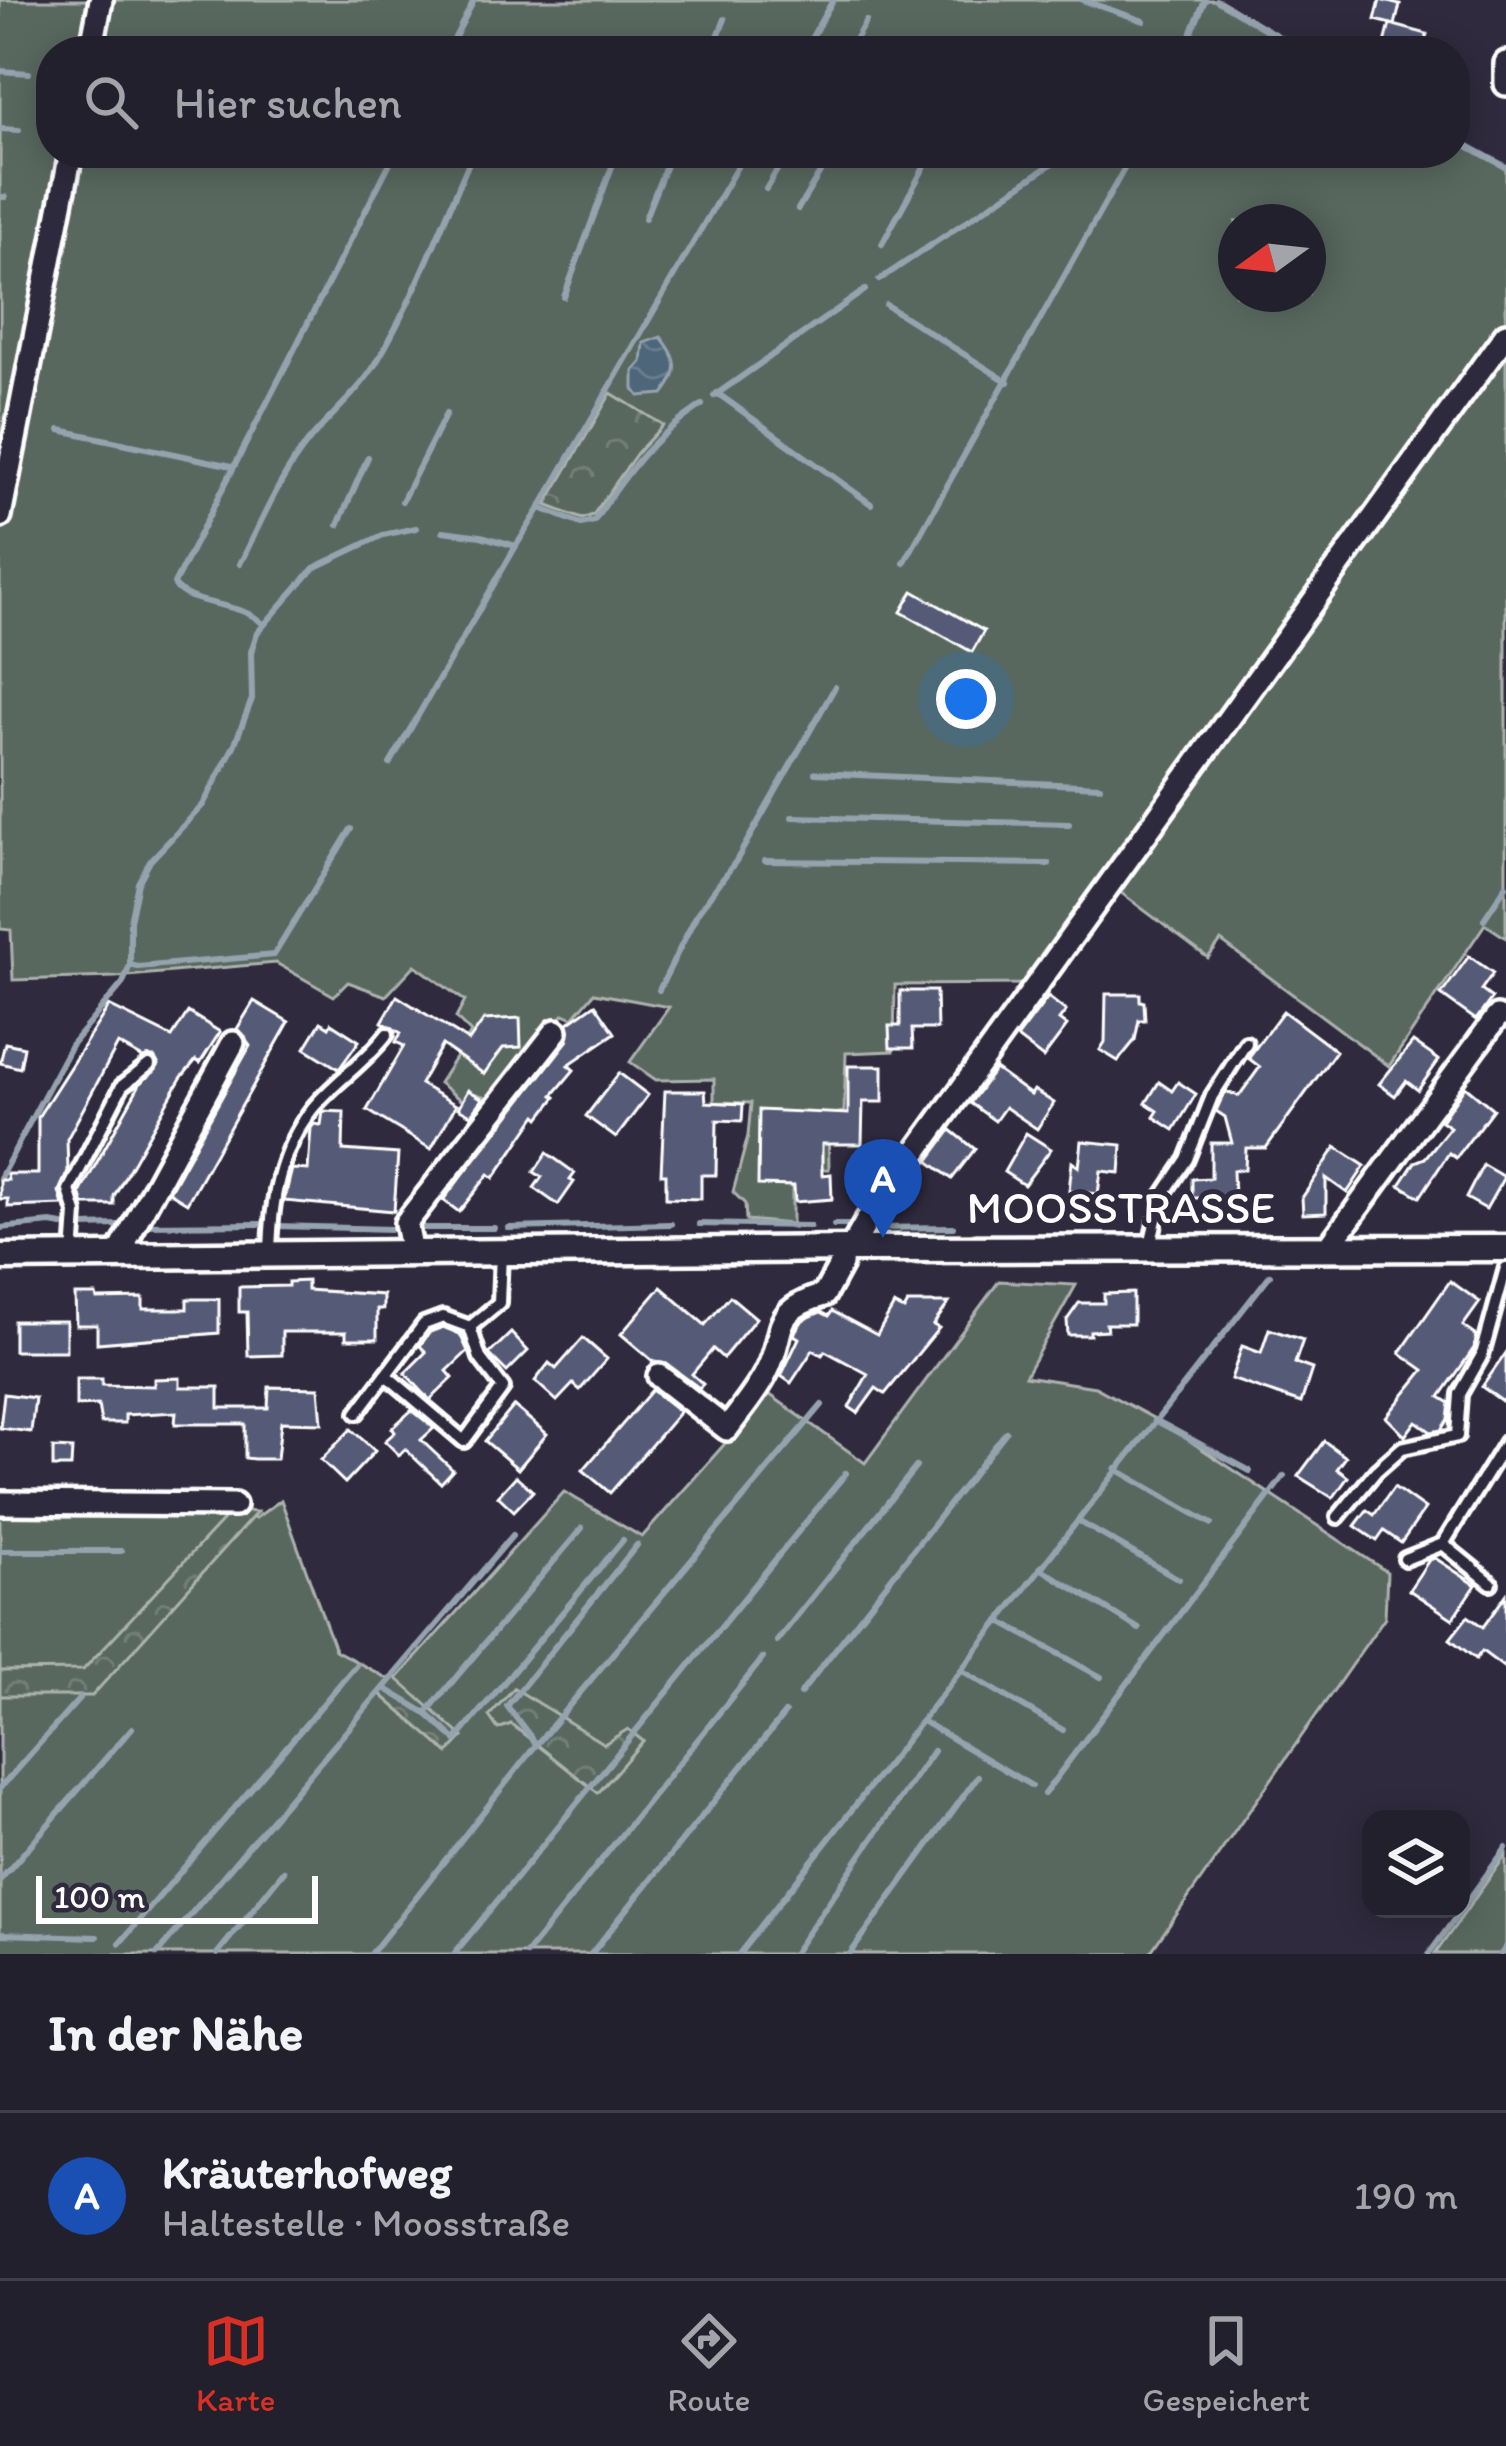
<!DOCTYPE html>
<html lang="de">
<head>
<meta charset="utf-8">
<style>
	body { margin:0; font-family:Itim,sans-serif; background:#2b2836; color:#f1f3f6 }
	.controls { position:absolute; right:36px; bottom:36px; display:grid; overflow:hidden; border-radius:24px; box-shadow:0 6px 30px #0003 }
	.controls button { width:108px; height:108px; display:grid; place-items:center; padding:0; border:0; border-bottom:3px solid #403e4a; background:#23202e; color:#f1f3f6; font:60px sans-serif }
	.compass { position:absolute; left:1218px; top:204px; width:108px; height:108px; border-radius:50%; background:#23202e; box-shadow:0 6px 30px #0003; rotate:255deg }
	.scale { position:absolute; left:36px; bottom:30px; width:282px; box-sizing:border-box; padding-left:12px; border:6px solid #fff; border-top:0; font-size:33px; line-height:42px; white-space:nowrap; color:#fff; -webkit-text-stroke:9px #2f2a3d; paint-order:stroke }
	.you { position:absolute; left:966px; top:699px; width:42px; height:42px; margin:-30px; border:9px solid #fff; border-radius:50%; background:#1a73e8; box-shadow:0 0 0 18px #1a73e833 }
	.badge { display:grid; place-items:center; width:78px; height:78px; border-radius:50%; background:#d93025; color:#fff; font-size:39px; font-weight:700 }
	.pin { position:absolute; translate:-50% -99px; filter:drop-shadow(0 3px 6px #0008) }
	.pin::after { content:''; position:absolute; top:63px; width:42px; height:36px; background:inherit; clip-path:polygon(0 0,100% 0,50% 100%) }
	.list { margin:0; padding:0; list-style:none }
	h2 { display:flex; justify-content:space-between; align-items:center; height:156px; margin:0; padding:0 48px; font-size:51px }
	h2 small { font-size:39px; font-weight:400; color:#a3a3aa }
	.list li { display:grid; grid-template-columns:78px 1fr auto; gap:36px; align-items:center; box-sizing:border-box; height:168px; padding:0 48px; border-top:3px solid #403e4a }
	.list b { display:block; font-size:45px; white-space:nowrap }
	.list p { margin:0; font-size:39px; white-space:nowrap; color:#a3a3aa }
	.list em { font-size:39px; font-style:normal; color:#a3a3aa }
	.icon { flex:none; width:66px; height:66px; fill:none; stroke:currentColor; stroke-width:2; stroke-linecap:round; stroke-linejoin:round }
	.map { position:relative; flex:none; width:1506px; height:1954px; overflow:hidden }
	.search { position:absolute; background:#23202e; box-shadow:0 6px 30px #0003; left:36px; right:36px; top:36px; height:132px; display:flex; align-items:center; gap:30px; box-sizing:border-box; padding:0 42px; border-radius:48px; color:#a3a3aa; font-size:45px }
	.sheet { height:324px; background:#23202e }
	nav { display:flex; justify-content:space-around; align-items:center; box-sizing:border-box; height:168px; border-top:3px solid #403e4a; background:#23202e; font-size:33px; color:#a3a3aa }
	nav a { display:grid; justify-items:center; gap:6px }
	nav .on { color:#d93025 }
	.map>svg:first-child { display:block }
</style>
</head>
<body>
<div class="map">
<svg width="1506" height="1954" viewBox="0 0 1506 1954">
	<defs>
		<pattern id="forest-crowns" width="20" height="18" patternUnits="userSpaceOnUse" patternTransform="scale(3)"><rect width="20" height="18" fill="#59675e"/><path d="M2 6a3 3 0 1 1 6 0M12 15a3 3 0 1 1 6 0" fill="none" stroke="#727e76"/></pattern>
		<pattern id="water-waves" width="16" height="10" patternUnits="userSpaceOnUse" patternTransform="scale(3)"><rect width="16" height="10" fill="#4e6679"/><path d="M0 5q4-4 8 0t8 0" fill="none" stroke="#697d8d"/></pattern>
	</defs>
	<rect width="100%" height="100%" fill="#2f2a3d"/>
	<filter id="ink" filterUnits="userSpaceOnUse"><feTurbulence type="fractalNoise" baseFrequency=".00833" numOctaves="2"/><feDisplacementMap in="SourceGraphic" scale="24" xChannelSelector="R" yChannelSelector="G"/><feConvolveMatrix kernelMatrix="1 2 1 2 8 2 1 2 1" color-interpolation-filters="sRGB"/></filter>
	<g filter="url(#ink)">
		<g fill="#59675e" stroke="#acb3ae" stroke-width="3" fill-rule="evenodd">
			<path d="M0,0H1220L1306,51H51V153H1455V139L1506,169V938L1485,924L1389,1066L1221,941L1208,958L1104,880L1028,984L895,985L894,1051L846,1053L844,1112L828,1115L829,1169L792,1170V1224L746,1220L745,1204L733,1192L748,1136L751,1103L714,1102V1079L656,1080L630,1062L669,1007L594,993L573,1018L564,1014L492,1099L470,1092L463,1102L439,1083L471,1033L456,1018L465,1001L415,965L386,996L348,982L334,996L276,963L116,977L13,980L11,930L0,929ZM1236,222H1308V294H1236Z"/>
			<path d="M999,1281L1076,1285L1025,1376L1095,1387L1166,1425L1387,1572L1385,1617L1149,1954H0V1512L256,1518L281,1500L335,1650L394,1682L564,1492L642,1537L769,1394L865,1463Z"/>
			<path d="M1506,1855V1954H1435Z"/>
		</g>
		<g fill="url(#forest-crowns)" stroke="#acb3ae" stroke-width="3">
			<path d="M611,393L663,425L637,453L593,515L582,519L546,505Z"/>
			<path d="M232,1510L257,1512L92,1696H0V1671L83,1670Z"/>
			<path d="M395,1677L463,1737L448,1753L380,1694Z"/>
			<path d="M514,1688L604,1744L628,1729L643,1741L598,1793L511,1724L498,1729L489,1716Z"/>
		</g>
		<path fill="url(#water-waves)" stroke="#95a3af" stroke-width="3" d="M661,337C679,359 681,372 663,394L639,396L634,389V371L642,362L644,343Z"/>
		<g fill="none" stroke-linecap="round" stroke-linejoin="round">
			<g stroke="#95a3af" stroke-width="6">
				<path d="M1082,0L1144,21"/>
				<path d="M1216,0L1302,51"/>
				<path d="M448,51L474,0"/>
				<path d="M712,51L725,19"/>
				<path d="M804,51L833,0"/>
				<path d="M848,51L866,21"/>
				<path d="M988,51L993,41"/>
				<path d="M1184,51L1205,0"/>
				<path d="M0,71L29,73"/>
				<path d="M0,129L19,130"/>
				<path d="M1455,139L1506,167"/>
				<path d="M766,189L787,153"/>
				<path d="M0,197H5"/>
				<path d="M798,209L832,153"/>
				<path d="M645,218L671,153"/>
				<path d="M882,244L932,153"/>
				<path d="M879,280L1068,153"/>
				<path d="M564,297L617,153"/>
				<path d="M886,305L1008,382"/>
				<path d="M717,393L871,504"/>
				<path d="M714,396L865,290"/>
				<path d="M60,430L232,466"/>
				<path d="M402,501L446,414"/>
				<path d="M540,508L745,153"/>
				<path d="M338,525L368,457"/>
				<path d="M443,531L481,536L516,546L540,508L581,524L594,521C631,468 648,441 702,405"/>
				<path d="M904,563L1133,153"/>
				<path d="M240,564C261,523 279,478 308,442C330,415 356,395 375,365C415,298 442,224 473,153"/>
				<path d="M263,624C241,600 186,607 174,584L395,153"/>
				<path d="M390,764L516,546"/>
				<path d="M815,773L1100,786"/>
				<path d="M792,817L1069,824"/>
				<path d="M765,861L1049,864"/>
				<path d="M1484,919L1506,886"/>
				<path d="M130,965L138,967L274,955L351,829"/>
				<path d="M659,990L698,912L736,861L835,687"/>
				<path d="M0,1178L71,1045L123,983L130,965V921L138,883L150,861L203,805L234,746L252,699L251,652L257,633L314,568L383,535L416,528"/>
				<path d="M699,1224L810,1226"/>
				<path d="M140,1225L262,1224"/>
				<path d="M834,1225H854"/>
				<path d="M84,1226L118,1225"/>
				<path d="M276,1226L392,1229"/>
				<path d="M0,1228L51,1223L68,1226"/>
				<path d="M414,1228H494"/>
				<path d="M508,1228L671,1224"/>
				<path d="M873,1228L953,1227"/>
				<path d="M1155,1420L1250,1471"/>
				<path d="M1116,1469L1212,1524"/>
				<path d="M1078,1521L1179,1579"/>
				<path d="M0,1551H121"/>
				<path d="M1040,1568L1139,1629"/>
				<path d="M999,1621L1101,1677"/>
				<path d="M777,1641L916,1467"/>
				<path d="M961,1670L1063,1730"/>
				<path d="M384,1688L426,1713L582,1528"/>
				<path d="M800,1694L1006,1432"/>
				<path d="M426,1713L456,1740L623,1540"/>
				<path d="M922,1721L1032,1786"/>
				<path d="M536,1744L507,1706L637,1545"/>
				<path d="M0,1788L80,1698"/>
				<path d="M1044,1794L1284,1476"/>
				<path d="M0,1880L132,1728"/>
				<path d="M0,1934L97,1937"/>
				<path d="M120,1943L356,1665"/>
				<path d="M157,1954L513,1535"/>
				<path d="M217,1954L284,1871"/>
				<path d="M371,1954L536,1745L822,1405"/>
				<path d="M454,1954L846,1473"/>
				<path d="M526,1954L763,1658"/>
				<path d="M591,1954L785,1713"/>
				<path d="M739,1954L1270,1275"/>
				<path d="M793,1954L933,1751"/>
				<path d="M850,1954L978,1776"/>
				<path d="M1429,1954L1506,1848"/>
				<path d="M1501,1954L1506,1947"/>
			</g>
		</g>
		<g fill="#555a76" stroke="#fff" stroke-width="3">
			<path d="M1380,0L1400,5L1395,25L1375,20Z"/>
			<path d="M1390,24L1427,34L1423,51H1383Z"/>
			<path d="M913,591L984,631L972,652L901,612Z"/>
			<path d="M1469,956L1493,973L1481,990L1492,998L1476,1020L1441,995Z"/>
			<path d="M900,991H936L937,1029H912L913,1048H890L889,1026H900Z"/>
			<path d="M1106,994H1140V1001L1144,1002L1145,1020H1139L1135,1040L1118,1061L1100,1050L1105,1042Z"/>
			<path d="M397,996L469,1041L484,1020L520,1018L521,1047L503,1048L484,1074L442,1045L420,1084L456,1105L431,1149L367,1110L404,1046L396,1042L401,1033L382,1022Z"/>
			<path d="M1048,997L1066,1011L1059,1020L1067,1026L1043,1058L1017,1038Z"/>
			<path d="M254,1001L289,1022L187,1203L169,1192L250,1046L237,1029Z"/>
			<path d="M595,1004L615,1033L568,1065L574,1070L553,1095L556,1097L540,1118L537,1115L494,1178L489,1174L459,1212L443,1200L568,1040V1023Z"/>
			<path d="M109,1006L172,1037L188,1012L220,1032L200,1063L196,1060L181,1078L114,1196V1205H84L80,1193L140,1084L159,1065L154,1057L143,1058L118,1044L67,1139L68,1171L59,1191L63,1205L8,1207V1199H0V1180H8L7,1174H38V1117Z"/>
			<path d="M1283,1011L1336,1051L1266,1148H1246L1245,1170H1233L1234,1198H1192V1179L1211,1178V1143H1232L1225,1117L1216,1111L1221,1100L1226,1092L1239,1096L1260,1067L1248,1058Z"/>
			<path d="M321,1022L329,1027L331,1023L359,1041L339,1069L305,1048Z"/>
			<path d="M1413,1042L1439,1060L1418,1090L1406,1081L1395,1096L1379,1084Z"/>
			<path d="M5,1043L24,1047L20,1068L0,1063Z"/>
			<path d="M848,1066H883V1102H863L862,1144H822V1175L831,1174L832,1199L795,1202L794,1186L758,1185L759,1110L848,1114Z"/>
			<path d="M995,1069L1031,1095L1034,1090L1054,1103L1037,1129L1005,1107L995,1121L970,1103Z"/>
			<path d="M619,1073L648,1095L616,1138L586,1116Z"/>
			<path d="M1159,1082L1172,1091L1178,1082L1196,1094L1174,1130L1154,1117L1158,1111L1146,1103Z"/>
			<path d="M1465,1086L1493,1109L1456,1158L1449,1153L1420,1197L1400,1185L1415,1162L1425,1158L1450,1127L1441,1121Z"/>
			<path d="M468,1090L483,1099L471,1115L458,1108Z"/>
			<path d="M665,1091H705L706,1102L743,1104L742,1121L717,1120L716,1175H701V1199L666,1198V1174H661Z"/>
			<path d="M323,1111L344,1112L343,1150L398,1154L394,1211L284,1201L292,1169L308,1170L311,1128L314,1124L321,1125Z"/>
			<path d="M951,1130L975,1149L952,1179L928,1161Z"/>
			<path d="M1026,1133L1051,1149L1024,1185L1004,1172Z"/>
			<path d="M1082,1141L1122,1145L1120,1173L1101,1171L1098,1194L1069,1191L1072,1162L1079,1167Z"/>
			<path d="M1336,1147L1365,1166L1347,1193L1326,1178V1213L1303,1214L1302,1198Z"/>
			<path d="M547,1153L575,1173L570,1180L574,1182L558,1205L534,1188L542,1177L534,1172Z"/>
			<path d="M1483,1165L1504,1177L1486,1209L1466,1198Z"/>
			<path d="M307,1281V1290L383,1295V1309H377V1339H346V1332H282V1355L248,1356L247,1312H239V1287L288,1286V1282Z"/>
			<path d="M1450,1281L1480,1302L1463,1326L1477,1336L1474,1348L1440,1397L1450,1403L1448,1419L1441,1430L1431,1432L1416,1421L1405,1436L1386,1417L1424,1370L1400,1353Z"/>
			<path d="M661,1287L705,1325L730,1296L756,1318L723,1358L713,1349L692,1374L703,1384L699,1388L667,1364L654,1362L621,1334Z"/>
			<path d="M1133,1293V1324H1106L1107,1330L1090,1331V1335H1068L1067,1320L1079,1303H1104V1294Z"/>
			<path d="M75,1295H96L97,1299L143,1298V1309H187V1299H219V1333L97,1343V1325H76Z"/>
			<path d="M908,1303H949L933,1325L939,1328L885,1394L876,1388L858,1413L849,1407L868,1374L825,1351L822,1355L813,1350L791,1383L781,1376L799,1338L794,1335L796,1330L803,1320L821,1312L829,1316L832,1311L877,1335L894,1305L904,1310Z"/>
			<rect x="14" y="1321" width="52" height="30"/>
			<path d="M443,1327L460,1334L468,1351L447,1371L453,1378L430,1400L405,1373L426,1352L420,1346L430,1332Z"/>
			<path d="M1269,1329L1303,1340L1295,1363L1312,1369L1301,1403L1231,1379L1242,1346L1261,1353Z"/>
			<path d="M511,1333L528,1351L507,1372L489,1354Z"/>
			<path d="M583,1338L607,1359L580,1390L573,1384L557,1401L535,1381L549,1363L556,1369Z"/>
			<path d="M1506,1353V1404L1482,1387Z"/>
			<path d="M180,1378V1387H219V1408H268L269,1387L319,1388L322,1423L281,1422L277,1459H254L245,1458V1424H175L176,1412L125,1415V1423H101L98,1405L76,1406V1379H102V1385L154,1386V1379Z"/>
			<path d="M652,1390L679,1411L678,1414L610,1493L583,1470Z"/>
			<path d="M4,1394L35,1398L31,1432L0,1428Z"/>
			<path d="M514,1406L547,1434L518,1469L485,1441Z"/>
			<path d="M412,1410L434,1428L421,1440L453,1470L441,1483L405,1449L399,1455L385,1441L395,1432L392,1428Z"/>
			<path d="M351,1429L375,1451L345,1483L321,1460Z"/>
			<path d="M1324,1441L1346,1457L1337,1469L1348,1477L1333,1498L1298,1476Z"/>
			<path d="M53,1448L72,1449L71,1467H53Z"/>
			<path d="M516,1476L533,1491L514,1511L498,1496Z"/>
			<path d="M1394,1487L1425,1509L1401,1543L1384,1531L1377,1541L1355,1526L1367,1510L1374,1515Z"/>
			<path d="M1435,1558L1476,1585L1453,1619L1409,1590L1429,1560Z"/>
			<path d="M1506,1595V1669L1482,1651L1476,1659L1450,1639L1468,1616L1483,1627Z"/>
		</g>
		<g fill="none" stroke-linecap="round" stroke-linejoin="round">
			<defs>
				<g id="service">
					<path d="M1150,1245L1161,1198L1187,1159L1212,1096L1246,1043"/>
					<path d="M270,1254C271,1201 279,1152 312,1109C334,1082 365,1063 387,1034"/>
					<path d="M73,1256L76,1213L69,1190L122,1086L149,1065"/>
					<path d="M386,1375L464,1441L503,1388L480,1358L470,1327"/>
					<path d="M357,1413L424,1324L443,1317L470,1327L499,1303L501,1252"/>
					<path d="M1338,1517L1376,1471L1402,1448L1457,1436L1460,1394L1482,1355L1506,1268"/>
					<path d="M1443,1544L1491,1583"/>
					<path d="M1405,1559L1443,1544L1506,1442"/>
				</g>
				<g id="minor">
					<path d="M91,51L101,0"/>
					<path d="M1506,63V84"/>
					<path d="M0,516L71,153"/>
					<path d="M1328,1248L1497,1017"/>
					<path d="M851,1249L868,1219L1506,334"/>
					<path d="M412,1253L406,1223L556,1031"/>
					<path d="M118,1255L233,1043"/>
					<path d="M659,1376L727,1429C740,1411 756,1393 766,1373C788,1330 767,1312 824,1295L841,1264L842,1249"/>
					<path d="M0,1503L234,1505"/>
				</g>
				<path id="tertiary" d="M0,1257L851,1249L1506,1248"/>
			</defs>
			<use href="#service" stroke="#fff" stroke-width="20"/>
			<use href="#minor" stroke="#fff" stroke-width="30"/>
			<use href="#tertiary" stroke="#fff" stroke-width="33"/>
			<use href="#service" stroke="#2f2a3d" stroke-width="10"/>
			<use href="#minor" stroke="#2f2a3d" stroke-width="21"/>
			<use href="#tertiary" stroke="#2f2a3d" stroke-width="24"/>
		</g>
	</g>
	<g text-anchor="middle" stroke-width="10" stroke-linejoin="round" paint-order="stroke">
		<g font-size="45" fill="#fff" stroke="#2f2a3d">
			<text x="1121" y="1223">MOOSSTRASSE</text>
		</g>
	</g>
</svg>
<div class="controls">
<button><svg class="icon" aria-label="layers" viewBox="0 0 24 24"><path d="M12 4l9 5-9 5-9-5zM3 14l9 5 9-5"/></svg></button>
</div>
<svg class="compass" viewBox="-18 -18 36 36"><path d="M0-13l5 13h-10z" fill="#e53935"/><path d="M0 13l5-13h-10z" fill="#a3a3aa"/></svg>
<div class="scale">100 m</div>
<div class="you"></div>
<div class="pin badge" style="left:883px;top:1238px;background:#1a4fb4">A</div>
<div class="search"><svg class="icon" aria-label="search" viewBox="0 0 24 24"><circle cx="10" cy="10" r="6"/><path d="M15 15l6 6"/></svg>Hier suchen</div>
</div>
<section class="sheet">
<h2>In der Nähe<small></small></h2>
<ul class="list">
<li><span class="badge" style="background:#1a4fb4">A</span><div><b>Kräuterhofweg</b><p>Haltestelle · Moosstraße</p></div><em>190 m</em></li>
</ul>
</section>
<nav>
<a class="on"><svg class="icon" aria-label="map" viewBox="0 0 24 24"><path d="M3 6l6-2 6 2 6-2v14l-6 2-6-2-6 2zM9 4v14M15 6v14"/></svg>Karte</a>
<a><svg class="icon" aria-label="directions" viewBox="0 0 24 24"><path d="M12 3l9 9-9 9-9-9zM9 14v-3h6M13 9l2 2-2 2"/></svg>Route</a>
<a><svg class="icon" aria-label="saved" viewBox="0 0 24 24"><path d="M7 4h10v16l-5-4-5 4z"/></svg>Gespeichert</a>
</nav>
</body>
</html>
